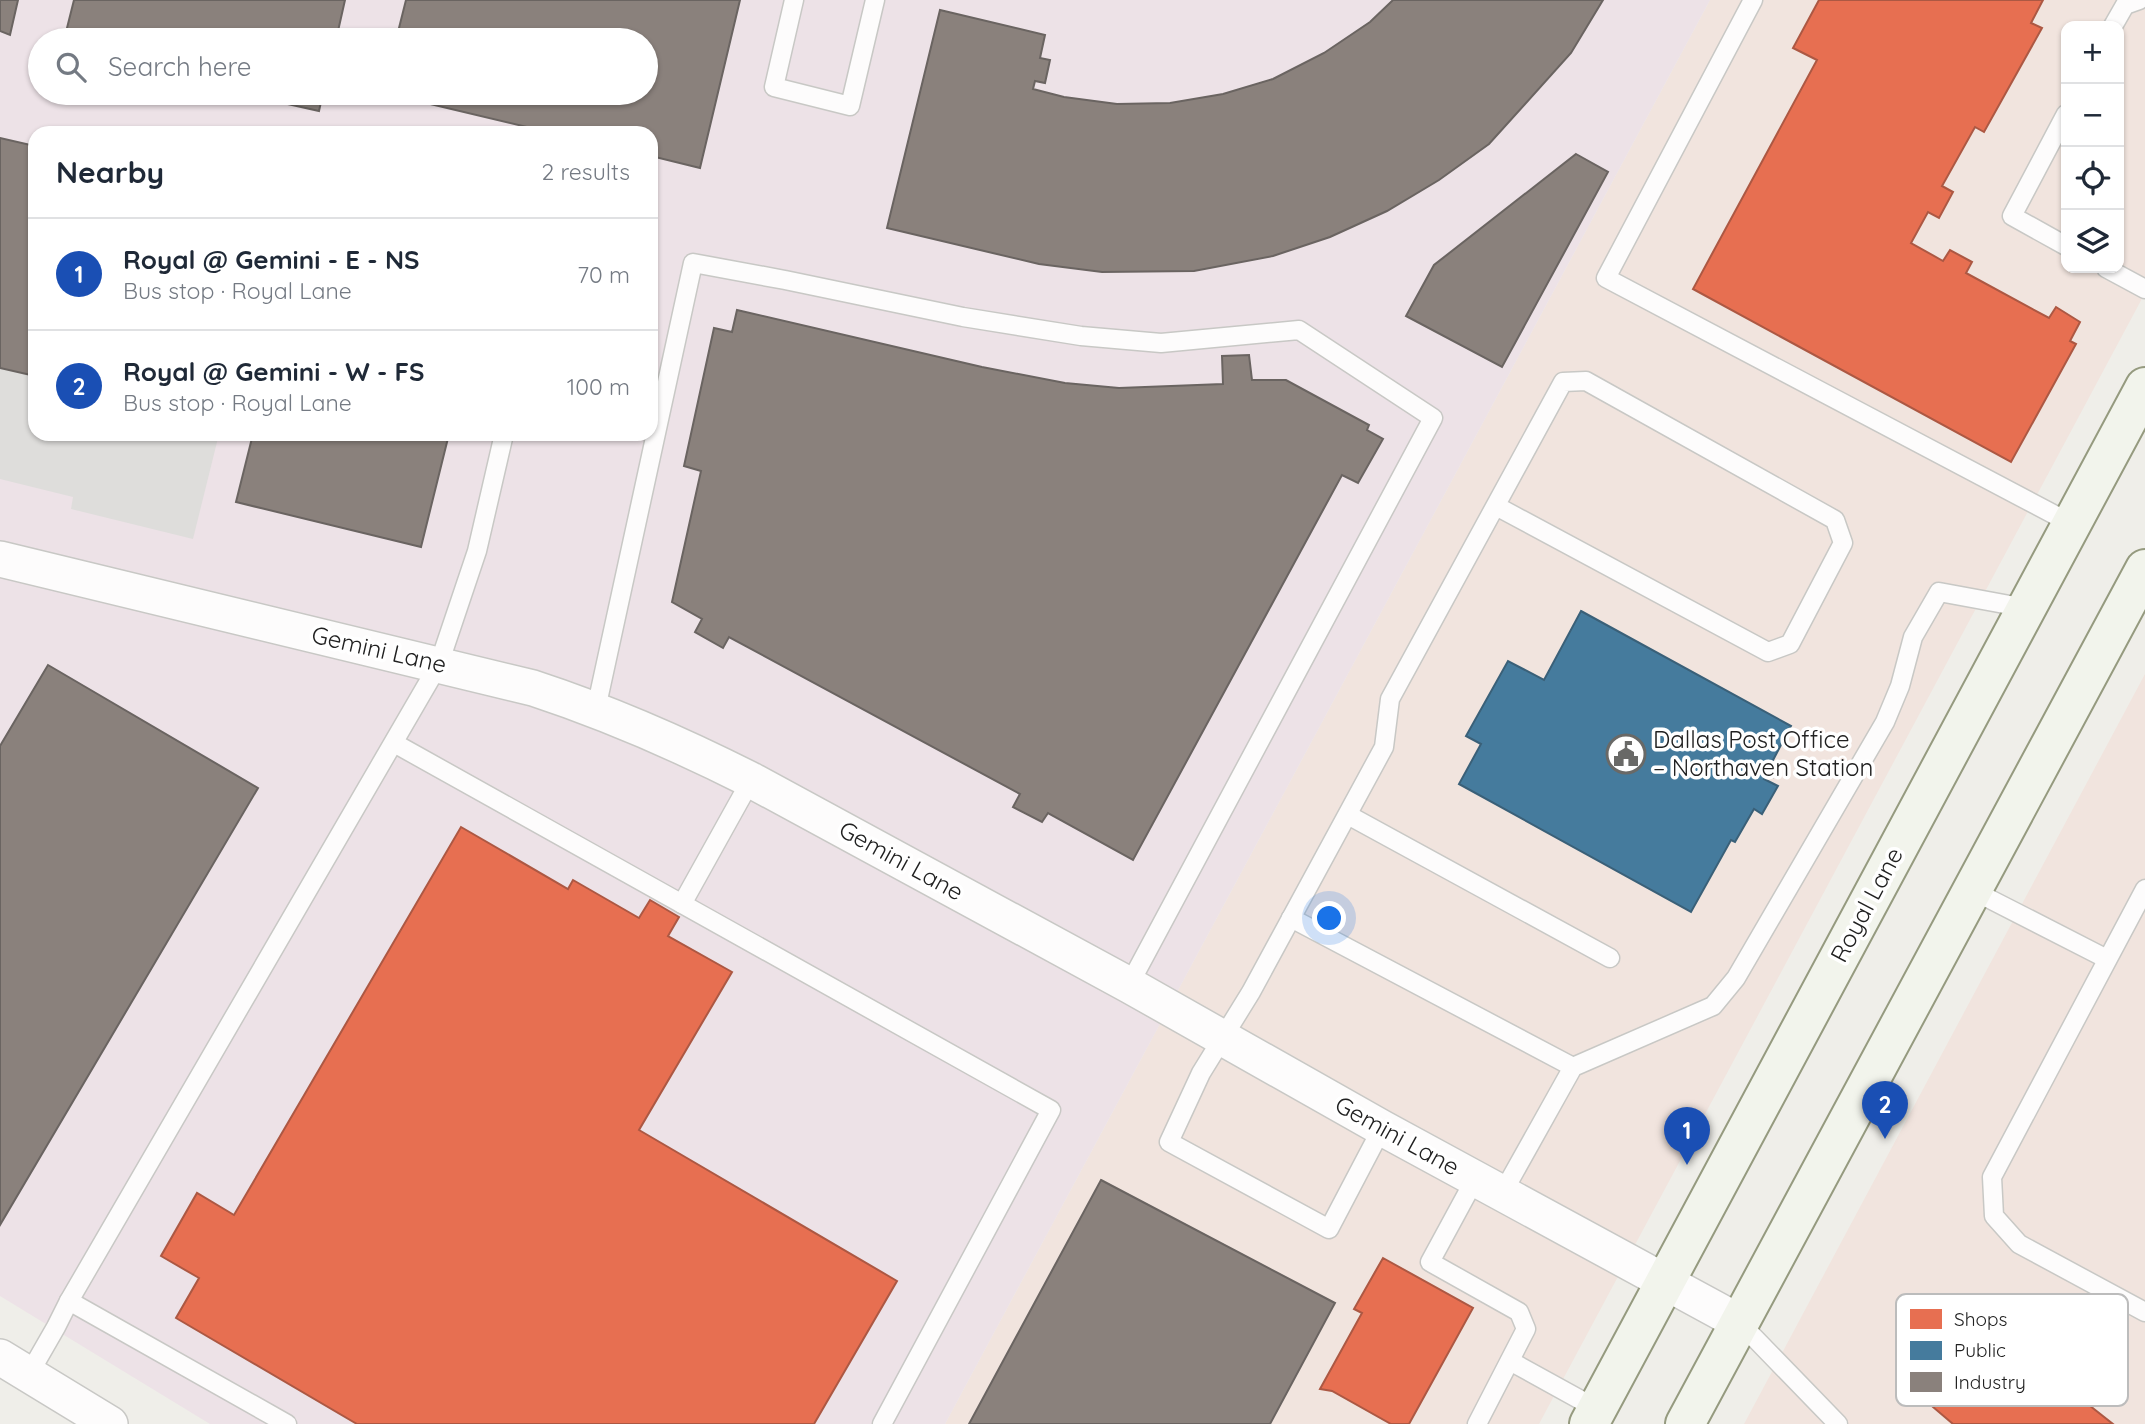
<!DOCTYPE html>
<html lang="en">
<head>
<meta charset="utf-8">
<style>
	body { margin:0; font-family:Quicksand,sans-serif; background:#f6f6f7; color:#1f2937 }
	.controls { position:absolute; right:21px; top:21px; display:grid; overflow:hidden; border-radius:14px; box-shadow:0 2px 5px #0004 }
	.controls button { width:63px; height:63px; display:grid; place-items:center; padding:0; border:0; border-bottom:2px solid #e0e1e3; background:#fff; color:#1f2937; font:35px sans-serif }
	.you { position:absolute; left:1330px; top:919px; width:24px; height:24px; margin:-18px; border:5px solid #fff; border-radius:50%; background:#1a73e8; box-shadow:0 0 0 10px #1a73e833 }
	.badge { display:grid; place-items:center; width:46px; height:46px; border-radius:50%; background:#0f766e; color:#fff; font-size:23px; font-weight:700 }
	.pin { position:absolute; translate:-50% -58px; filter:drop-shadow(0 2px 4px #0008) }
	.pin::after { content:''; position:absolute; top:37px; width:24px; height:21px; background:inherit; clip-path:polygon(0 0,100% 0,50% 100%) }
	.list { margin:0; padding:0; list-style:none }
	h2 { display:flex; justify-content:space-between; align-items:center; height:91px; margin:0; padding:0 28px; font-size:30px }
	h2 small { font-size:23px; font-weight:400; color:#747a83 }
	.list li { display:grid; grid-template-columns:46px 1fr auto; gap:21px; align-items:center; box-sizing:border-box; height:112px; padding:0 28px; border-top:2px solid #e0e1e3 }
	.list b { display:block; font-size:26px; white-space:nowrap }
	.list p { margin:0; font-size:23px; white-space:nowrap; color:#747a83 }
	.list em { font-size:23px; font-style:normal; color:#747a83 }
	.icon { flex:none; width:38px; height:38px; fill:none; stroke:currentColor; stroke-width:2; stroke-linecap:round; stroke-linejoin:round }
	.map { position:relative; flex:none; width:2145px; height:1424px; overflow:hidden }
	.search { position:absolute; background:#fff; box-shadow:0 2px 5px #0004; left:28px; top:28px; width:630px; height:77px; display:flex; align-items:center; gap:18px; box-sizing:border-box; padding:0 24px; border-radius:38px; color:#747a83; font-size:26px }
	.panel { position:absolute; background:#fff; box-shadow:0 2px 5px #0004; left:28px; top:126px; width:630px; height:315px; border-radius:21px }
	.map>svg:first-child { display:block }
</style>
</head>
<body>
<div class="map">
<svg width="2145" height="1424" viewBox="0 0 2145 1424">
	<rect width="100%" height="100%" fill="#efeee9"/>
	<g fill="#f1e4de" fill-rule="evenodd">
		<path d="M1710,0H2145V293L1539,1424H945ZM2066,26H2119V268H2066Z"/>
		<path d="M2145,674V1424H1744Z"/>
	</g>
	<path fill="#ede2e7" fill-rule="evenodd" d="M0,0H1710L945,1424H210L0,1296ZM40,40H646V93H40ZM35,133H651V434H35Z"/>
	<path fill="#dedddb" d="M0,368L35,376V434H219L193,539L71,509L73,497L0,479Z"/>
	<g fill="#e76f51" stroke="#ac5843" stroke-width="2">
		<path d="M1819,0H2043L2031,23L2042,28L1984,132L1975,127L1942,186L1953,192L1939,218L1928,212L1911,243L1943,261L1950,250L1972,262L1966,273L2049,318L2056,307L2080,322L2070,341L2076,344L2011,462L1693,289L1817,60L1793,48Z"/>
		<path d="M461,827L568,889L573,880L639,918L650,900L679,917L668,936L732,972L639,1130L897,1281L814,1424H357L176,1318L199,1278L161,1256L197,1193L234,1215Z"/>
		<path d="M1383,1258L1473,1308L1409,1424H1391L1332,1391L1320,1389L1362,1313L1354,1309Z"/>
		<path d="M1965,1331L2043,1392L2056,1379L2113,1424H1953L1926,1401L1908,1404L1906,1386L1924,1384Z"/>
	</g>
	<path fill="#457b9d" stroke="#3a6078" stroke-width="2" d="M1581,611L1791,726L1771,764L1778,768L1773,777L1767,773L1764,779L1778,786L1762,814L1754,809L1735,842L1731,840L1691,912L1459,784L1481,744L1466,736L1508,661L1544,680Z"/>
	<g fill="#8a817c" stroke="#6a6461" stroke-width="2">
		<path d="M0,0H18L10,35L0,31Z"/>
		<path d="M74,0H345L336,40H64Z"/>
		<path d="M406,0H740L700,168L651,156V133H552L384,93H646V40H396Z"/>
		<path d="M1393,0H1603L1571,53L1489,144L1439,180L1387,211L1330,237L1273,256L1194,271L1102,272L1039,264L887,228L940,10L1045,35L1040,58L1050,60L1045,83L1035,81L1033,89L1064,97L1117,104L1170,103L1223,94L1273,79L1324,53L1370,22Z"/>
		<path d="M238,93H323L319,111Z"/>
		<path d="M0,138L35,146V376L0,368Z"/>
		<path d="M1576,154L1608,172L1502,367L1406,316L1434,265Z"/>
		<path d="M737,310L982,367L1065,383L1119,388L1223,384L1222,356L1249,355L1252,380H1286L1369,425L1367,430L1383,439L1358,483L1342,475L1133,860L1048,813L1042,822L1013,807L1020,794L729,637L723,648L695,632L702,619L672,602L701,471L684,466L714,328L732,332Z"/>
		<path d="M253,434H449L421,547L236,502Z"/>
		<path d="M48,665L258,788L0,1225V746Z"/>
		<path d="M1101,1180L1335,1303L1270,1424H969Z"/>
	</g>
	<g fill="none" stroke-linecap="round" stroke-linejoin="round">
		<defs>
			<g id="service">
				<path d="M794,0L774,87L850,106L875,0"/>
				<path d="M1753,0L1606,278L2072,524"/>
				<path d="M2113,26L2125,5L2139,0"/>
				<path d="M2066,114L2012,216L2066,246"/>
				<path d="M2106,268L2145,289"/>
				<path d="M596,709L693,263L785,280L963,317L1081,336L1161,343L1299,330L1433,418L1129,985"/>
				<path d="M394,743L1051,1110L882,1424"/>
				<path d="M1348,815L1610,958"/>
				<path d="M2145,889L1992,1177L1994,1216L2019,1244L2145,1312"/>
				<path d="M1972,890L2107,959"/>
				<path d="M682,904L751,780"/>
				<path d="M1291,918L1573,1067"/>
				<path d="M1382,1128L1329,1229L1169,1142L1201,1073L1251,992L1384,747L1390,699L1563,382L1586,381L1835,520L1843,543L1790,644L1768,652L1496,506"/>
				<path d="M1475,1179L1430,1262L1519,1312L1526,1329L1477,1424"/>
				<path d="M1502,1194L1573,1067L1713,1006L1736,978L1885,722L1900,686L1913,637L1939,592L2026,608"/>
				<path d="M69,1301L287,1424"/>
				<path d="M1739,1322L1838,1424"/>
				<path d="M1510,1361L1597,1409"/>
				<path d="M29,1374L56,1327L69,1301L439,664L477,551L504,434"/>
			</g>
			<g id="minor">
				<path d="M0,559L533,688C609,713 680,744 751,780L1129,985L1382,1128L1739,1322"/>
				<path d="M0,1357L110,1424"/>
			</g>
			<g id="secondary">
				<path d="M1589,1424L2145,387"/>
				<path d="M1685,1424L2145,569"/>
			</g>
		</defs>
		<use href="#service" stroke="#c8c8c5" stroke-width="21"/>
		<use href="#minor" stroke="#c8c8c5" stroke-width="38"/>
		<use href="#secondary" stroke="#959a7f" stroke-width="42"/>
		<use href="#service" stroke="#fdfcfc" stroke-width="18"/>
		<use href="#minor" stroke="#fdfcfc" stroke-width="35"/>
		<use href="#secondary" stroke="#f2f4ec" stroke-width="38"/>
	</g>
	<defs>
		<symbol id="civic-ring" viewBox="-11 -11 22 22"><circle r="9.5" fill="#fff" stroke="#696967" stroke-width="1.5"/><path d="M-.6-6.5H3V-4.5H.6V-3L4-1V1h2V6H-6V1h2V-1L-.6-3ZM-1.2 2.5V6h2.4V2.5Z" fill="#696967"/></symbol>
	</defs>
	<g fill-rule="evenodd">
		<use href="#civic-ring" x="1604" y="732" width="44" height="44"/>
	</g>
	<g text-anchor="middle" stroke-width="7" stroke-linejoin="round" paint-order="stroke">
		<g font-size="24" fill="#212121" stroke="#fff">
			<text transform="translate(379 650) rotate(13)" y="8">Gemini Lane</text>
			<text transform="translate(901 861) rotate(29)" y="8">Gemini Lane</text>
			<text transform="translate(1867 905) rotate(-62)" y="8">Royal Lane</text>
			<text transform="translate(1397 1136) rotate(29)" y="8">Gemini Lane</text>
		</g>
		<g font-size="24" fill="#212121" stroke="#fff" text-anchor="start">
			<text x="1653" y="748">Dallas Post Office<tspan x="1653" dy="28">– Northaven Station</tspan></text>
		</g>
	</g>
	<rect x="1896" y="1294" width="232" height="112" rx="10" fill="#fff" stroke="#bcbcbc" stroke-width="2"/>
	<rect x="1910" y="1309" width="32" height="20" fill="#e76f51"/>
	<rect x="1910" y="1341" width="32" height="19" fill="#457b9d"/>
	<rect x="1910" y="1372" width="32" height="20" fill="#8a817c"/>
	<g font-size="19" fill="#212121">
		<text x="1954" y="1326">Shops</text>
		<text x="1954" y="1357">Public</text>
		<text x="1954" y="1389">Industry</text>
	</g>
</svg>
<div class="controls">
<button>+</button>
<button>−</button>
<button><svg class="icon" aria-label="locate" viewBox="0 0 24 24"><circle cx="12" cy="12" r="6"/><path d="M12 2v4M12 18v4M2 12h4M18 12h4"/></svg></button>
<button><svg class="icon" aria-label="layers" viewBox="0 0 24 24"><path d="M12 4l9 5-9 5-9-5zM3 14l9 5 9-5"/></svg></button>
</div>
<div class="you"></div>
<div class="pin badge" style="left:1687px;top:1165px;background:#1a4fb4">1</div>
<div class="pin badge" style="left:1885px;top:1139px;background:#1a4fb4">2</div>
<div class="search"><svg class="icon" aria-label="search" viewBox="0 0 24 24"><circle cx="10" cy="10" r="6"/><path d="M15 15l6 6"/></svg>Search here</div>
<section class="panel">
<h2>Nearby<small>2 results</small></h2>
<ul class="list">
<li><span class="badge" style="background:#1a4fb4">1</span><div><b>Royal @ Gemini - E - NS</b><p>Bus stop · Royal Lane</p></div><em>70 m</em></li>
<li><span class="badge" style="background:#1a4fb4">2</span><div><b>Royal @ Gemini - W - FS</b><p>Bus stop · Royal Lane</p></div><em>100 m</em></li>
</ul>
</section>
</div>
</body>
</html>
